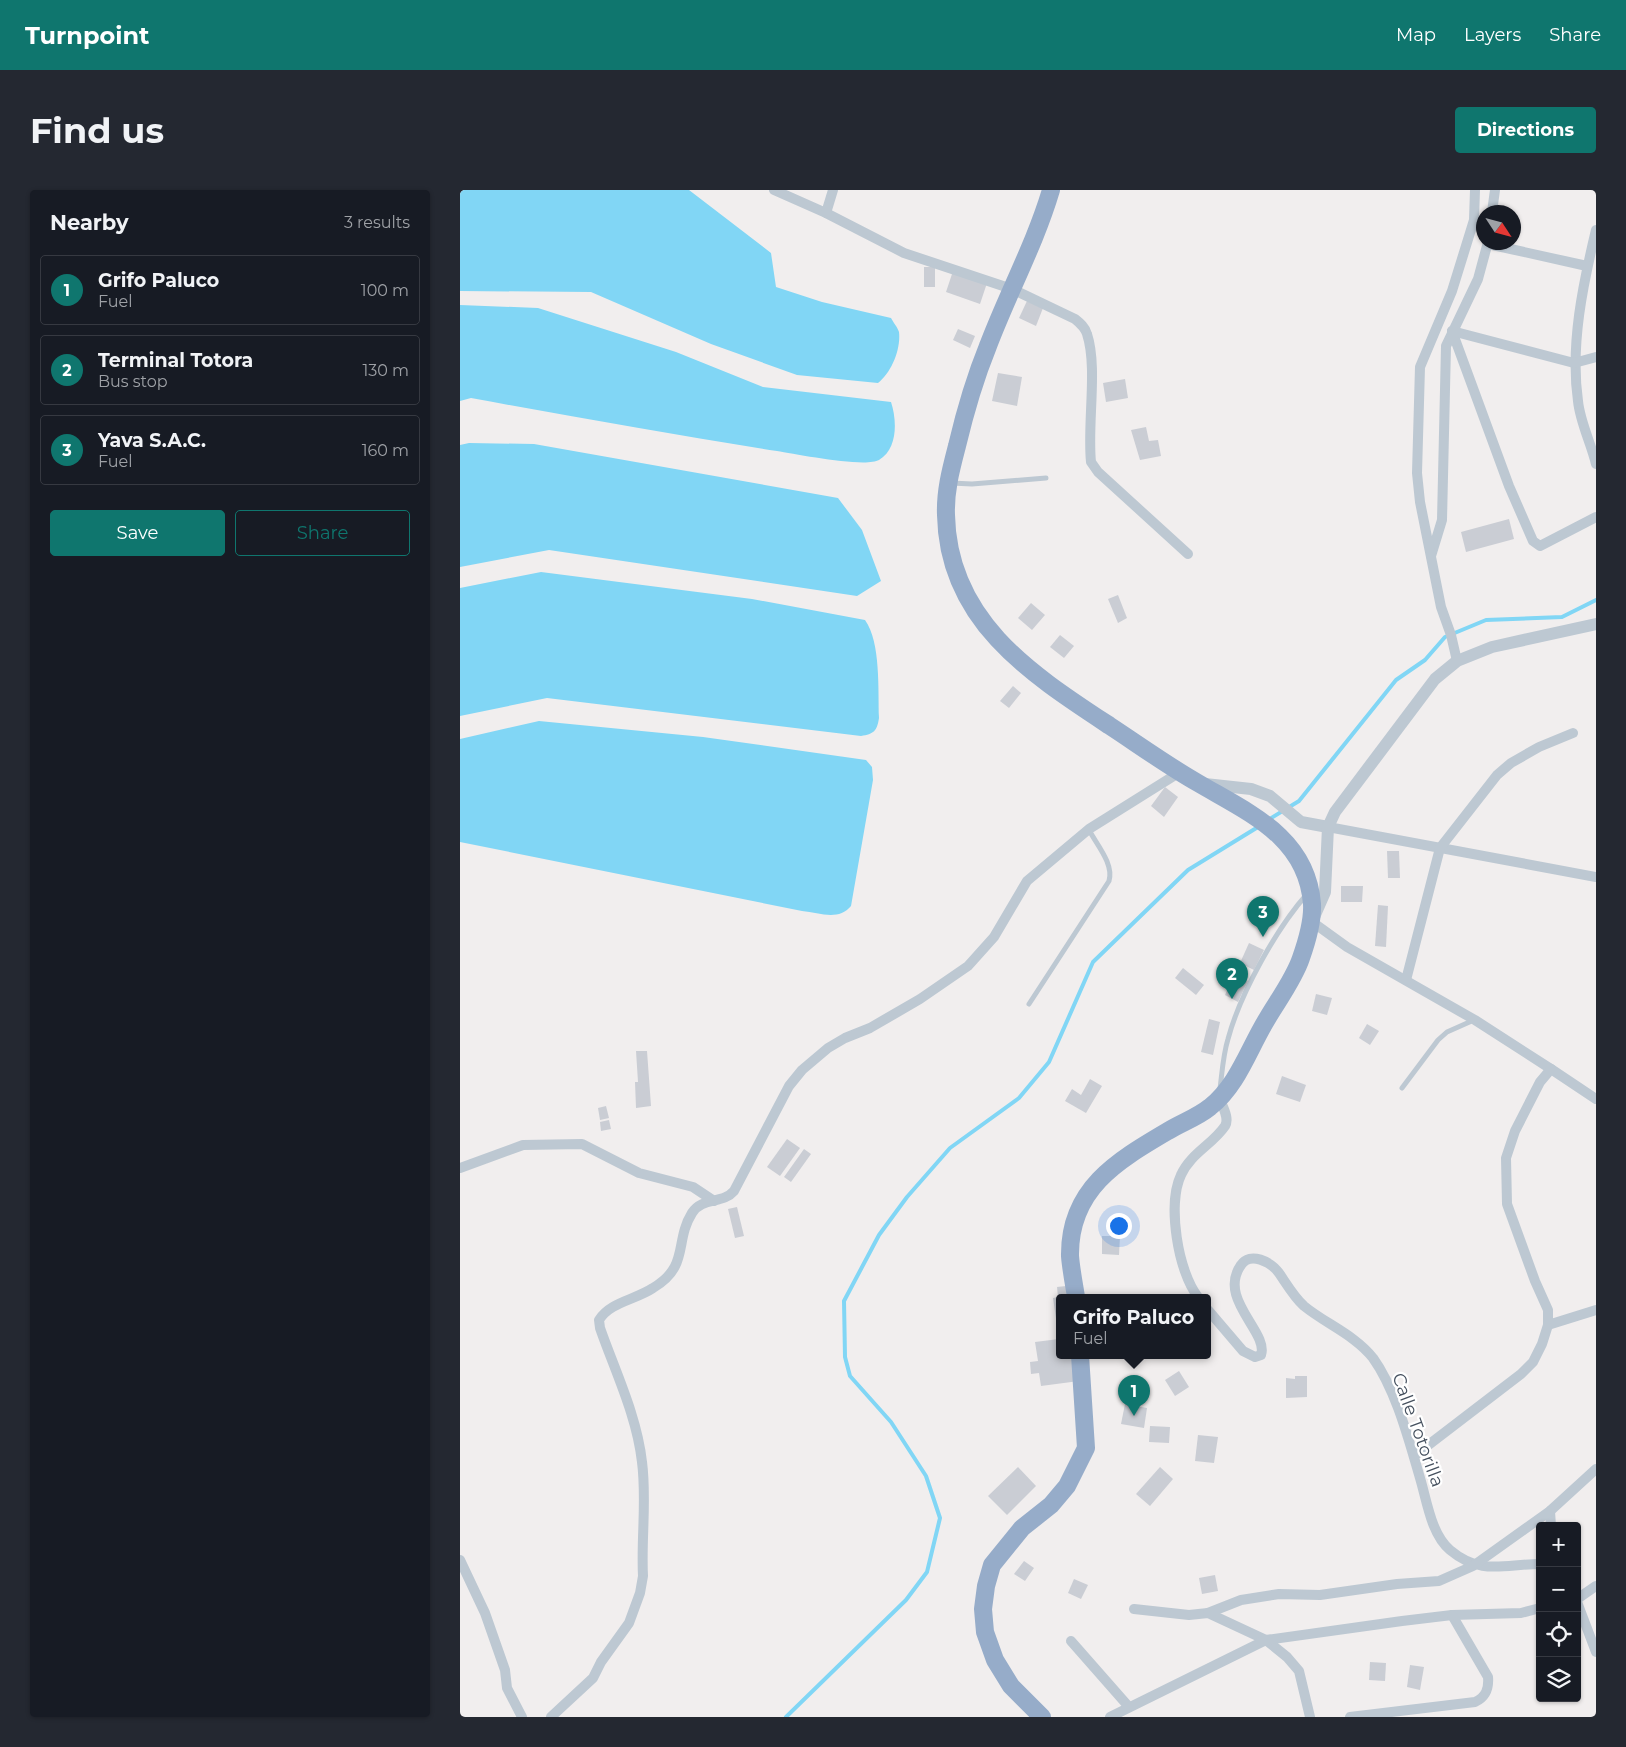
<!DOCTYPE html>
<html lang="en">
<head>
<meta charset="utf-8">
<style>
	body { margin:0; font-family:Montserrat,sans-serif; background:#242831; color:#f1f3f6 }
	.controls { position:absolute; right:15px; bottom:15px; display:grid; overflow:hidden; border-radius:5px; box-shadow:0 1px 4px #0004 }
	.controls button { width:45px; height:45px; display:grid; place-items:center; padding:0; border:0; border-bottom:1px solid #363941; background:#171b24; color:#f1f3f6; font:25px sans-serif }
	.compass { position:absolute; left:1016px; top:15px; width:45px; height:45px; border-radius:50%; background:#171b24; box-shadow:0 1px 4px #0004; rotate:126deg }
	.you { position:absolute; left:658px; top:1035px; width:18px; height:18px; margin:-12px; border:4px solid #fff; border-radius:50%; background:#1a73e8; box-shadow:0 0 0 8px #1a73e833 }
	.badge { display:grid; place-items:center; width:32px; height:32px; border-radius:50%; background:#0f766e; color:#fff; font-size:16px; font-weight:700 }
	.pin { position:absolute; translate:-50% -41px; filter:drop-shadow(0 1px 2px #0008) }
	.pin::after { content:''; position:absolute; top:26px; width:18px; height:15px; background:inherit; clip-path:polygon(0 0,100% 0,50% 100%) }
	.popup { position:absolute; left:596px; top:1104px; width:155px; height:65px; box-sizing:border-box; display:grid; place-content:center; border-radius:5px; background:#171b24; filter:drop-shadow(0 1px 4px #0005); font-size:16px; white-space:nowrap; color:#9ea1a6 }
	.popup b { font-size:19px; color:#f1f3f6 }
	.popup::after { content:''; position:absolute; left:50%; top:100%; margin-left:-10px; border:10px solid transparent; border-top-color:#171b24 }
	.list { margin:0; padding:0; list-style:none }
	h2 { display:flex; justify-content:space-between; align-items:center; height:65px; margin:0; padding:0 20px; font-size:21px }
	h2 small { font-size:16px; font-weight:400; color:#9ea1a6 }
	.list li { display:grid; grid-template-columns:32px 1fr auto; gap:15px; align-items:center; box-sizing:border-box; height:70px; margin:0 10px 10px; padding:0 10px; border:1px solid #363941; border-radius:5px }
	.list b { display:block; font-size:19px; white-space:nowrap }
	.list p { margin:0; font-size:16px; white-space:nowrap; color:#9ea1a6 }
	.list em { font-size:16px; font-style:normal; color:#9ea1a6 }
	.actions { display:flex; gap:10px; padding:15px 20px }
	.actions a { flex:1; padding:11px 0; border:1px solid #0f766e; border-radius:5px; text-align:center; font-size:18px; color:#0f766e }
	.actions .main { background:#0f766e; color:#fff }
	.icon { flex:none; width:28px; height:28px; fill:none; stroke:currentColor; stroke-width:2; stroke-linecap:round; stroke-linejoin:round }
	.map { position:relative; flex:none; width:1136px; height:1527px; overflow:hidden; border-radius:5px }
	header { display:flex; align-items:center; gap:30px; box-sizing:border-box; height:70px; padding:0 25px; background:#0f766e; color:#fff }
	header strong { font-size:24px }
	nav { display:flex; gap:28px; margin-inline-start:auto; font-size:18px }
	.intro { display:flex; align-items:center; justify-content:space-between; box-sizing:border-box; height:120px; padding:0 30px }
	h1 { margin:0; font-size:35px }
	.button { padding:12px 22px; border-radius:5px; background:#0f766e; color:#fff; font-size:18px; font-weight:700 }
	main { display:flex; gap:30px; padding:0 30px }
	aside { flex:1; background:#171b24; border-radius:5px; box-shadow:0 1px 4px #0004 }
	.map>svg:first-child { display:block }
</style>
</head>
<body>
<header>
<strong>Turnpoint</strong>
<nav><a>Map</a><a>Layers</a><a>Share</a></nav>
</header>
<div class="intro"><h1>Find us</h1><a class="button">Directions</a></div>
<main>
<aside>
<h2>Nearby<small>3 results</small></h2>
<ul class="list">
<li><span class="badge">1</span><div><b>Grifo Paluco</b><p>Fuel</p></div><em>100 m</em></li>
<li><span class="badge">2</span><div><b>Terminal Totora</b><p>Bus stop</p></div><em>130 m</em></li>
<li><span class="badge">3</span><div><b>Yava S.A.C.</b><p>Fuel</p></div><em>160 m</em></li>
</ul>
<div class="actions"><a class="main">Save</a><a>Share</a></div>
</aside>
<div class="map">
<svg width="1136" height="1527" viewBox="0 0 1136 1527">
	<rect width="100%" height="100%" fill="#f1eeee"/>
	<g fill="#81d6f5">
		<path d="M0,0H229L311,63L316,97L362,112L431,128C433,132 438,138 439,142C441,160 431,183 418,193L337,185L251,154L131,102L0,101Z"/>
		<path d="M0,115L78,118L216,162L303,197L431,212C437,230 438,259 419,270C405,278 336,264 317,261C215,245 113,227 11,208L0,211Z"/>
		<path d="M9,253L74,254L378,308L402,340L421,391L397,406L89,360L0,377V255Z"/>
		<path d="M81,382L292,409L405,430C421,452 418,501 419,528C417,541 414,544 401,546L87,508L0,526V398Z"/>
		<path d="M79,531L243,547L406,570L412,577L413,590L391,716C379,731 360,723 342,721L0,652V549Z"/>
	</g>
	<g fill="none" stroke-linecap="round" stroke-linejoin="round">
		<g stroke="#81d6f5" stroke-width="4">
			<path d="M808,630L839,611L936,490L965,470L985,447L1026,430L1102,427L1136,410"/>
			<path d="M326,1527L446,1410L467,1382L480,1328L466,1286L431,1232L390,1186L385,1167L384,1111L419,1045L447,1007L490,958L559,908L589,872L633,772L728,680L798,637"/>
		</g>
	</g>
	<g fill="#cacdd4">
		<rect x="464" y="77" width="11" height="20"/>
		<path d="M493,81L527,93L520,114L486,102Z"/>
		<path d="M567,111L583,118L576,136L559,128Z"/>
		<path d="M498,139L515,146L510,158L493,150Z"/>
		<path d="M538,183L562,187L557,216L532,211Z"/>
		<path d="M665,189L668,208L646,212L643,193Z"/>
		<path d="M686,237L689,251L698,250L701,266L680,270L671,240Z"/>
		<path d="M1049,329L1054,349L1006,362L1001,342Z"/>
		<path d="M658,405L667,428L658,433L648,409Z"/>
		<path d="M571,413L585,425L572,440L558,428Z"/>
		<path d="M600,445L614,456L604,468L590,457Z"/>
		<path d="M553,496L561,503L549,518L540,511Z"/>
		<path d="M705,597L718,607L704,627L691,616Z"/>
		<path d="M927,661H939L940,688H928Z"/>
		<path d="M881,696H903L902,712H881Z"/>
		<path d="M918,715L928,716L926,757L915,756Z"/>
		<path d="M789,753L804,760L794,780L780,773Z"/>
		<path d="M723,778L744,795L736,805L715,788Z"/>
		<path d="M774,785L788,791L778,812L765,805Z"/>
		<path d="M856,804L872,808L867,825L852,821Z"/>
		<path d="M749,829L760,832L753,865L741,862Z"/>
		<path d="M907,834L919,841L910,855L899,848Z"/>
		<path d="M176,861H187L191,916L176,918L175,892H178Z"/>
		<path d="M822,886L846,895L840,912L816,904Z"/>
		<path d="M630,889L642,896L626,923L605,911L612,899L621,905Z"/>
		<path d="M146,916L149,928L140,930L138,918Z"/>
		<path d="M149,930L151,939L141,941L140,932Z"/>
		<path d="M327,949L340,958L320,986L307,977Z"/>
		<path d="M344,959L351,964L331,992L324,987Z"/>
		<path d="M277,1017L284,1046L275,1048L268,1019Z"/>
		<path d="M642,1046H660L659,1065L642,1064Z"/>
		<path d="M606,1096L607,1107H600V1165H615L619,1191L581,1196L579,1183L571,1184L570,1172L578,1171L575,1152L599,1149L593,1108L598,1107L597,1097Z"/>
		<path d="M719,1181L729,1197L715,1206L705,1190Z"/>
		<path d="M835,1186H847V1207L826,1208V1188L835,1189Z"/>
		<path d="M665,1214L687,1218L684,1238L661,1234Z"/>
		<path d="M690,1236L710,1237L709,1253L689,1252Z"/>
		<path d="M738,1245L758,1247L754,1273L735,1271Z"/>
		<path d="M558,1277L576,1296L547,1325L528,1306Z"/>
		<path d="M700,1277L713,1289L690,1316L676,1304Z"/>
		<path d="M564,1371L574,1378L565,1391L554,1384Z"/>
		<path d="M755,1385L758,1401L742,1404L739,1388Z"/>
		<path d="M614,1389L628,1395L621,1409L608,1403Z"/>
		<path d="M910,1472L926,1473L925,1491L909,1490Z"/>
		<path d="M950,1475L964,1477L960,1500L947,1497Z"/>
	</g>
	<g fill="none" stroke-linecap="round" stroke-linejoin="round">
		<g stroke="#bdc8d2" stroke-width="5">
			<path d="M491,293L512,294L586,288"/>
			<path d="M569,814L649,691C654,674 637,655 629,640"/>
			<path d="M942,898L978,850L987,842L1014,830"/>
			<path d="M760,899C762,883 763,865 768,849C780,804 816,739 847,704"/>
		</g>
		<g stroke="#bdc8d2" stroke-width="10">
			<path d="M314,0L366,23L444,63L552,99L615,129C620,133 625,137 627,144C638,177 627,234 631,272L638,282L728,364"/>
			<path d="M1032,22L1035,0"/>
			<path d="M366,23L373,0"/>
			<path d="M1136,40C1123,94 1110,155 1118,211C1120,232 1131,253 1136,274"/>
			<path d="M1028,54L1127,76"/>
			<path d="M992,141L1049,296L1073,351L1080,356L1136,327"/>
			<path d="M992,141L1114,173L1136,167"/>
			<path d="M971,366L982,330L986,156L1018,89L1028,52"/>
			<path d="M997,471L991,445L981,417L960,312L957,283L960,177L992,101L1014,30L1015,0"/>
			<path d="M868,637L1136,687"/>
			<path d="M851,731L887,757L1015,830L1091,879"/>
			<path d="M946,790L980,658L1037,585L1051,573L1079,557L1113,543"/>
			<path d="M0,978L63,955L122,954L179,983L233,997L254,1011"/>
			<path d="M738,1107C718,1082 707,1014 721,985C730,964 753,954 765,936C770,928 762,916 759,907"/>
			<path d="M748,1120L783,1161L795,1167L801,1165C809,1142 757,1109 781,1075C790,1061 811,1072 819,1083C826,1093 834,1107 844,1116C866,1134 895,1145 913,1168C936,1200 949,1251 960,1288C967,1311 971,1344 990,1360C1021,1386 1044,1374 1080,1374"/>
			<path d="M1088,1135L1136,1120"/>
			<path d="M954,1266L1061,1184L1073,1172L1082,1154L1088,1135V1120L1075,1091L1047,1014L1046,968L1055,941L1080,892L1091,879L1136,909"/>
			<path d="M1090,1321L1091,1336"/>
			<path d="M0,1370L25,1423L45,1480L47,1498L62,1527"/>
			<path d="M1117,1409L1136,1396"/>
			<path d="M1117,1412L1136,1462"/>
			<path d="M674,1419L729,1425L748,1423L806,1450L827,1467L839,1481L850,1527"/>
			<path d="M748,1423L781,1410L819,1404L860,1405L937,1394L979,1391L1013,1376L1090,1321L1136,1279"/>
			<path d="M611,1451L669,1517"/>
			<path d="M91,1527L133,1488L141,1472L169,1433L180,1403L183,1386C181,1348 187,1310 182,1272C177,1226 155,1181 140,1138L139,1130C150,1112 175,1110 193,1098C230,1076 214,1052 232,1023C242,1007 263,1014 274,1001L329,896L342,880L368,858L385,848L410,838L460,809L508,776L534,747L567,691L629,639L720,582"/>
			<path d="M650,1527L806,1450L942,1431L992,1425L1061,1423L1080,1418"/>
			<path d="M890,1527L1015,1512C1026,1507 1029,1499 1028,1487L992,1425"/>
		</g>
		<g stroke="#bdc8d2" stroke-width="12">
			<path d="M745,594L791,599L810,606L841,632L868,637"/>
			<path d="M854,727L865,702L868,637L875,622L975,489L997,471L1032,457L1136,434"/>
		</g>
		<g stroke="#96acc9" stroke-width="18">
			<path d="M591,0C575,54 548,103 528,156C515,188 505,222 497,256C491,279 485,301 486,325C488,431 571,484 650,536C679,555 708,576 738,593C789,623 847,647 852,714C853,732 847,751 841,768C834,789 818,810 807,829C789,858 778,895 750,917C738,927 721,933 708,941C657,971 609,999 610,1066C611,1079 614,1094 616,1107"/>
			<path d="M582,1527L551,1496L535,1470L525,1442L523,1419L526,1396L532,1375L562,1338L591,1315L607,1296L626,1258L620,1165"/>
		</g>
	</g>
	<g text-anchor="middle" stroke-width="4.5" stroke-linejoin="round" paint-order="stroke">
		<g font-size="18" fill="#45505e" stroke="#fff">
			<text transform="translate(958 1240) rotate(70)" y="6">Calle Totorilla</text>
		</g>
	</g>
</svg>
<div class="controls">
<button>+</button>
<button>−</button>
<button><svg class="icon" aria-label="locate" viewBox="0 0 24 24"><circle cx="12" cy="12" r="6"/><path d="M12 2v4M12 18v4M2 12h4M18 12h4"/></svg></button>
<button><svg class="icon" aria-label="layers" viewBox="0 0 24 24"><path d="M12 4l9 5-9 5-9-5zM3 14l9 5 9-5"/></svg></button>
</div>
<svg class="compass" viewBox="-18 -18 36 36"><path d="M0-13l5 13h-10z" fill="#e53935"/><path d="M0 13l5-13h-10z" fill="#9ea1a6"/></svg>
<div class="you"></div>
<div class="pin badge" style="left:674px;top:1226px">1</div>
<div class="popup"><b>Grifo Paluco</b>Fuel</div>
<div class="pin badge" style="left:772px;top:809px">2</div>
<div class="pin badge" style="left:803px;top:747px">3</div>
</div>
</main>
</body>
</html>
